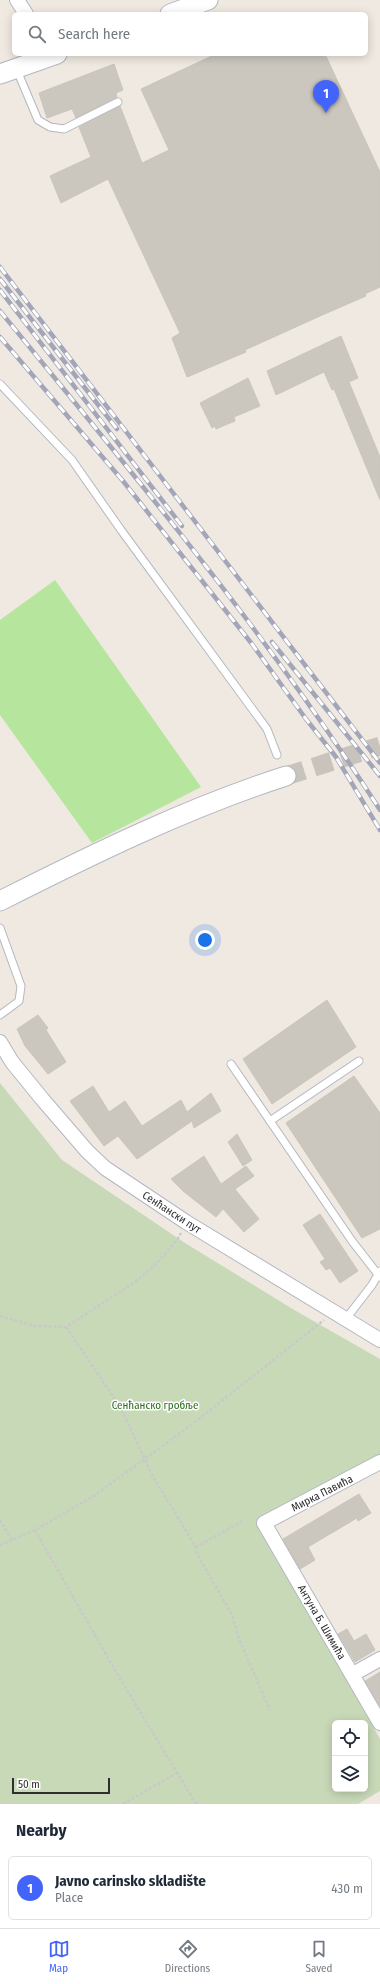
<!DOCTYPE html>
<html lang="en">
<head>
<meta charset="utf-8">
<style>
	body { margin:0; font-family:"Fira Sans Condensed",sans-serif; background:#f6f6f7; color:#1f2937 }
	.controls { position:absolute; right:12px; bottom:12px; display:grid; overflow:hidden; border-radius:6px; box-shadow:0 2px 10px #0003 }
	.controls button { width:36px; height:36px; display:grid; place-items:center; padding:0; border:0; border-bottom:1px solid #e0e1e3; background:#fff; color:#1f2937; font:20px sans-serif }
	.scale { position:absolute; left:12px; bottom:10px; width:98px; box-sizing:border-box; padding-left:4px; border:2px solid #2e2e2e; border-top:0; font-size:11px; line-height:14px; white-space:nowrap; color:#2e2e2e; -webkit-text-stroke:3px #fff; paint-order:stroke }
	.you { position:absolute; left:205px; top:940px; width:14px; height:14px; margin:-10px; border:3px solid #fff; border-radius:50%; background:#1a73e8; box-shadow:0 0 0 6px #1a73e833 }
	.badge { display:grid; place-items:center; width:26px; height:26px; border-radius:50%; background:#4264fb; color:#fff; font-size:13px; font-weight:700 }
	.pin { position:absolute; translate:-50% -33px; filter:drop-shadow(0 1px 2px #0008) }
	.pin::after { content:''; position:absolute; top:21px; width:14px; height:12px; background:inherit; clip-path:polygon(0 0,100% 0,50% 100%) }
	.list { margin:0; padding:0; list-style:none }
	h2 { display:flex; justify-content:space-between; align-items:center; height:52px; margin:0; padding:0 16px; font-size:17px }
	h2 small { font-size:13px; font-weight:400; color:#747a83 }
	.list li { display:grid; grid-template-columns:26px 1fr auto; gap:12px; align-items:center; box-sizing:border-box; height:64px; margin:0 8px 8px; padding:0 8px; border:1px solid #e0e1e3; border-radius:6px }
	.list b { display:block; font-size:15px; white-space:nowrap }
	.list p { margin:0; font-size:13px; white-space:nowrap; color:#747a83 }
	.list em { font-size:13px; font-style:normal; color:#747a83 }
	.icon { flex:none; width:22px; height:22px; fill:none; stroke:currentColor; stroke-width:2; stroke-linecap:round; stroke-linejoin:round }
	.map { position:relative; flex:none; width:380px; height:1804px; overflow:hidden }
	.search { position:absolute; background:#fff; box-shadow:0 2px 10px #0003; left:12px; right:12px; top:12px; height:44px; display:flex; align-items:center; gap:10px; box-sizing:border-box; padding:0 14px; border-radius:6px; color:#747a83; font-size:15px }
	.sheet { height:124px; background:#fff }
	nav { display:flex; justify-content:space-around; align-items:center; box-sizing:border-box; height:56px; border-top:1px solid #e0e1e3; background:#fff; font-size:11px; color:#747a83 }
	nav a { display:grid; justify-items:center; gap:2px }
	nav .on { color:#4264fb }
	.map>svg:first-child { display:block }
</style>
</head>
<body>
<div class="map">
<svg width="380" height="1804" viewBox="0 0 380 1804">
	<rect width="100%" height="100%" fill="#efe9e1"/>
	<path fill="#b6e59e" d="M55,580L201,787L92,843L0,715V620Z"/>
	<path fill="#c8d9b8" fill-rule="evenodd" d="M0,1083L62,1160L185,1243L296,1311L380,1359V1455L256,1521L380,1739V1791L358,1804H0ZM335,1723H365V1789H335Z"/>
	<g fill="#cbc7bf" stroke="#cbc5ba">
		<path d="M216,54H325L380,172V287L365,294L366,296L320,316L245,350L246,352L187,377L172,338L180,333L108,179L61,203L50,176L91,157L79,127L120,106L142,163L169,150L141,89Z"/>
		<path d="M114,64L123,90L116,93L117,97L76,118L72,109L47,118L39,93Z"/>
		<path d="M341,336L358,378L349,382L380,457V500L334,389L332,390L324,372L276,395L267,371Z"/>
		<path d="M248,378L260,406L234,417L235,421L216,429L215,426L212,428L200,403Z"/>
		<path d="M327,1000L356,1047L272,1104L243,1059Z"/>
		<path d="M38,1015L48,1028L46,1030L66,1062L48,1074L25,1046L17,1029Z"/>
		<path d="M354,1076L380,1113V1229L362,1238L286,1123Z"/>
		<path d="M93,1086L109,1112L125,1101L142,1126L181,1100L187,1112L211,1093L221,1111L194,1128L192,1121L137,1159L118,1136L104,1146L70,1101Z"/>
		<path d="M237,1134L252,1160L243,1166L228,1142Z"/>
		<path d="M204,1156L221,1184L246,1166L254,1176L235,1189L259,1219L244,1232L223,1209L216,1217L183,1191L171,1179Z"/>
		<path d="M320,1214L358,1271L340,1283L330,1268L326,1270L320,1262L325,1259L303,1225Z"/>
		<path d="M359,1494L371,1513L358,1521L357,1518L308,1547L315,1560L300,1569L283,1539Z"/>
		<path d="M347,1629L354,1641L366,1634L375,1650L355,1662L338,1634Z"/>
		<path d="M380,1672V1706L365,1681Z"/>
	</g>
	<g fill="none" stroke-linecap="round" stroke-linejoin="round">
		<path stroke="#c8c4bd" stroke-width="19" stroke-dasharray="19 10" stroke-linecap="butt" d="M286,776L380,746"/>
		<defs>
			<g id="lane">
				<path d="M16,68L38,120L50,127L64,129L118,102"/>
				<path d="M0,384L72,460L121,530L267,729L277,755"/>
				<path d="M0,928L21,986L19,1001L0,1015"/>
				<path d="M231,1064L352,1241L380,1277"/>
				<path d="M270,1121L359,1061"/>
				<path d="M345,1320L372,1285L380,1271"/>
			</g>
			<g id="street">
				<path d="M17,0L26,14"/>
				<path d="M0,1042L12,1062L43,1100L87,1151L105,1168L186,1222L380,1340"/>
				<path d="M380,1462L264,1523L380,1723"/>
				<path d="M353,1674L380,1659"/>
			</g>
			<g id="secondary">
				<path d="M170,14L208,0"/>
				<path d="M0,74L57,54"/>
				<path d="M0,901C93,854 187,808 286,776"/>
			</g>
		</defs>
		<use href="#lane" stroke="#b4b7c1" stroke-width="9"/>
		<use href="#street" stroke="#b4b7c1" stroke-width="16"/>
		<use href="#secondary" stroke="#b4b7c1" stroke-width="21"/>
		<g stroke="#c9c9c9" stroke-width="2.5" stroke-dasharray="3 2" stroke-linecap="butt">
			<path d="M0,1316L35,1326L66,1327L135,1282L157,1263L177,1240L181,1233"/>
			<path d="M66,1327L121,1408L153,1477L196,1547V1552L232,1615L239,1639L270,1710"/>
			<path d="M0,1520L12,1540"/>
			<path d="M35,1530L116,1672L196,1804"/>
			<path d="M0,1545L35,1530L94,1496L195,1422L324,1320"/>
			<path d="M196,1547L244,1520"/>
			<path d="M123,1804L177,1773"/>
		</g>
		<use href="#lane" stroke="#fff" stroke-width="7"/>
		<use href="#street" stroke="#fff" stroke-width="14"/>
		<use href="#secondary" stroke="#fff" stroke-width="19"/>
		<defs>
			<g id="rail">
				<path d="M0,267L380,763"/>
				<path d="M0,279L117,429"/>
				<path d="M0,290L182,526"/>
				<path d="M0,311C132,473 267,633 380,810"/>
				<path d="M0,337L123,481L252,644L306,719L336,757L380,830"/>
				<path d="M272,642L380,776"/>
			</g>
		</defs>
		<use href="#rail" stroke="#a3a6b8" stroke-width="4.5"/>
		<use href="#rail" stroke="#fff" stroke-width="3" stroke-dasharray="9" stroke-linecap="butt"/>
	</g>
	<g text-anchor="middle" stroke-width="3" stroke-linejoin="round" paint-order="stroke">
		<g font-size="11" fill="#2e2e2e" stroke="#fff">
			<text transform="translate(172 1212) rotate(33)" y="4">Сенћански пут</text>
			<text transform="translate(322 1493) rotate(-27)" y="4">Мирка Павића</text>
			<text transform="translate(322 1622) rotate(60)" y="4">Антуна Б. Шимића</text>
		</g>
		<g font-size="11" fill="#2c6e1b" stroke="#fff">
			<text x="155" y="1409">Сенћанско гробље</text>
		</g>
	</g>
</svg>
<div class="controls">
<button><svg class="icon" aria-label="locate" viewBox="0 0 24 24"><circle cx="12" cy="12" r="6"/><path d="M12 2v4M12 18v4M2 12h4M18 12h4"/></svg></button>
<button><svg class="icon" aria-label="layers" viewBox="0 0 24 24"><path d="M12 4l9 5-9 5-9-5zM3 14l9 5 9-5"/></svg></button>
</div>
<div class="scale">50 m</div>
<div class="you"></div>
<div class="pin badge" style="left:326px;top:113px">1</div>
<div class="search"><svg class="icon" aria-label="search" viewBox="0 0 24 24"><circle cx="10" cy="10" r="6"/><path d="M15 15l6 6"/></svg>Search here</div>
</div>
<section class="sheet">
<h2>Nearby<small></small></h2>
<ul class="list">
<li><span class="badge">1</span><div><b>Javno carinsko skladište</b><p>Place</p></div><em>430 m</em></li>
</ul>
</section>
<nav>
<a class="on"><svg class="icon" aria-label="map" viewBox="0 0 24 24"><path d="M3 6l6-2 6 2 6-2v14l-6 2-6-2-6 2zM9 4v14M15 6v14"/></svg>Map</a>
<a><svg class="icon" aria-label="directions" viewBox="0 0 24 24"><path d="M12 3l9 9-9 9-9-9zM9 14v-3h6M13 9l2 2-2 2"/></svg>Directions</a>
<a><svg class="icon" aria-label="saved" viewBox="0 0 24 24"><path d="M7 4h10v16l-5-4-5 4z"/></svg>Saved</a>
</nav>
</body>
</html>
